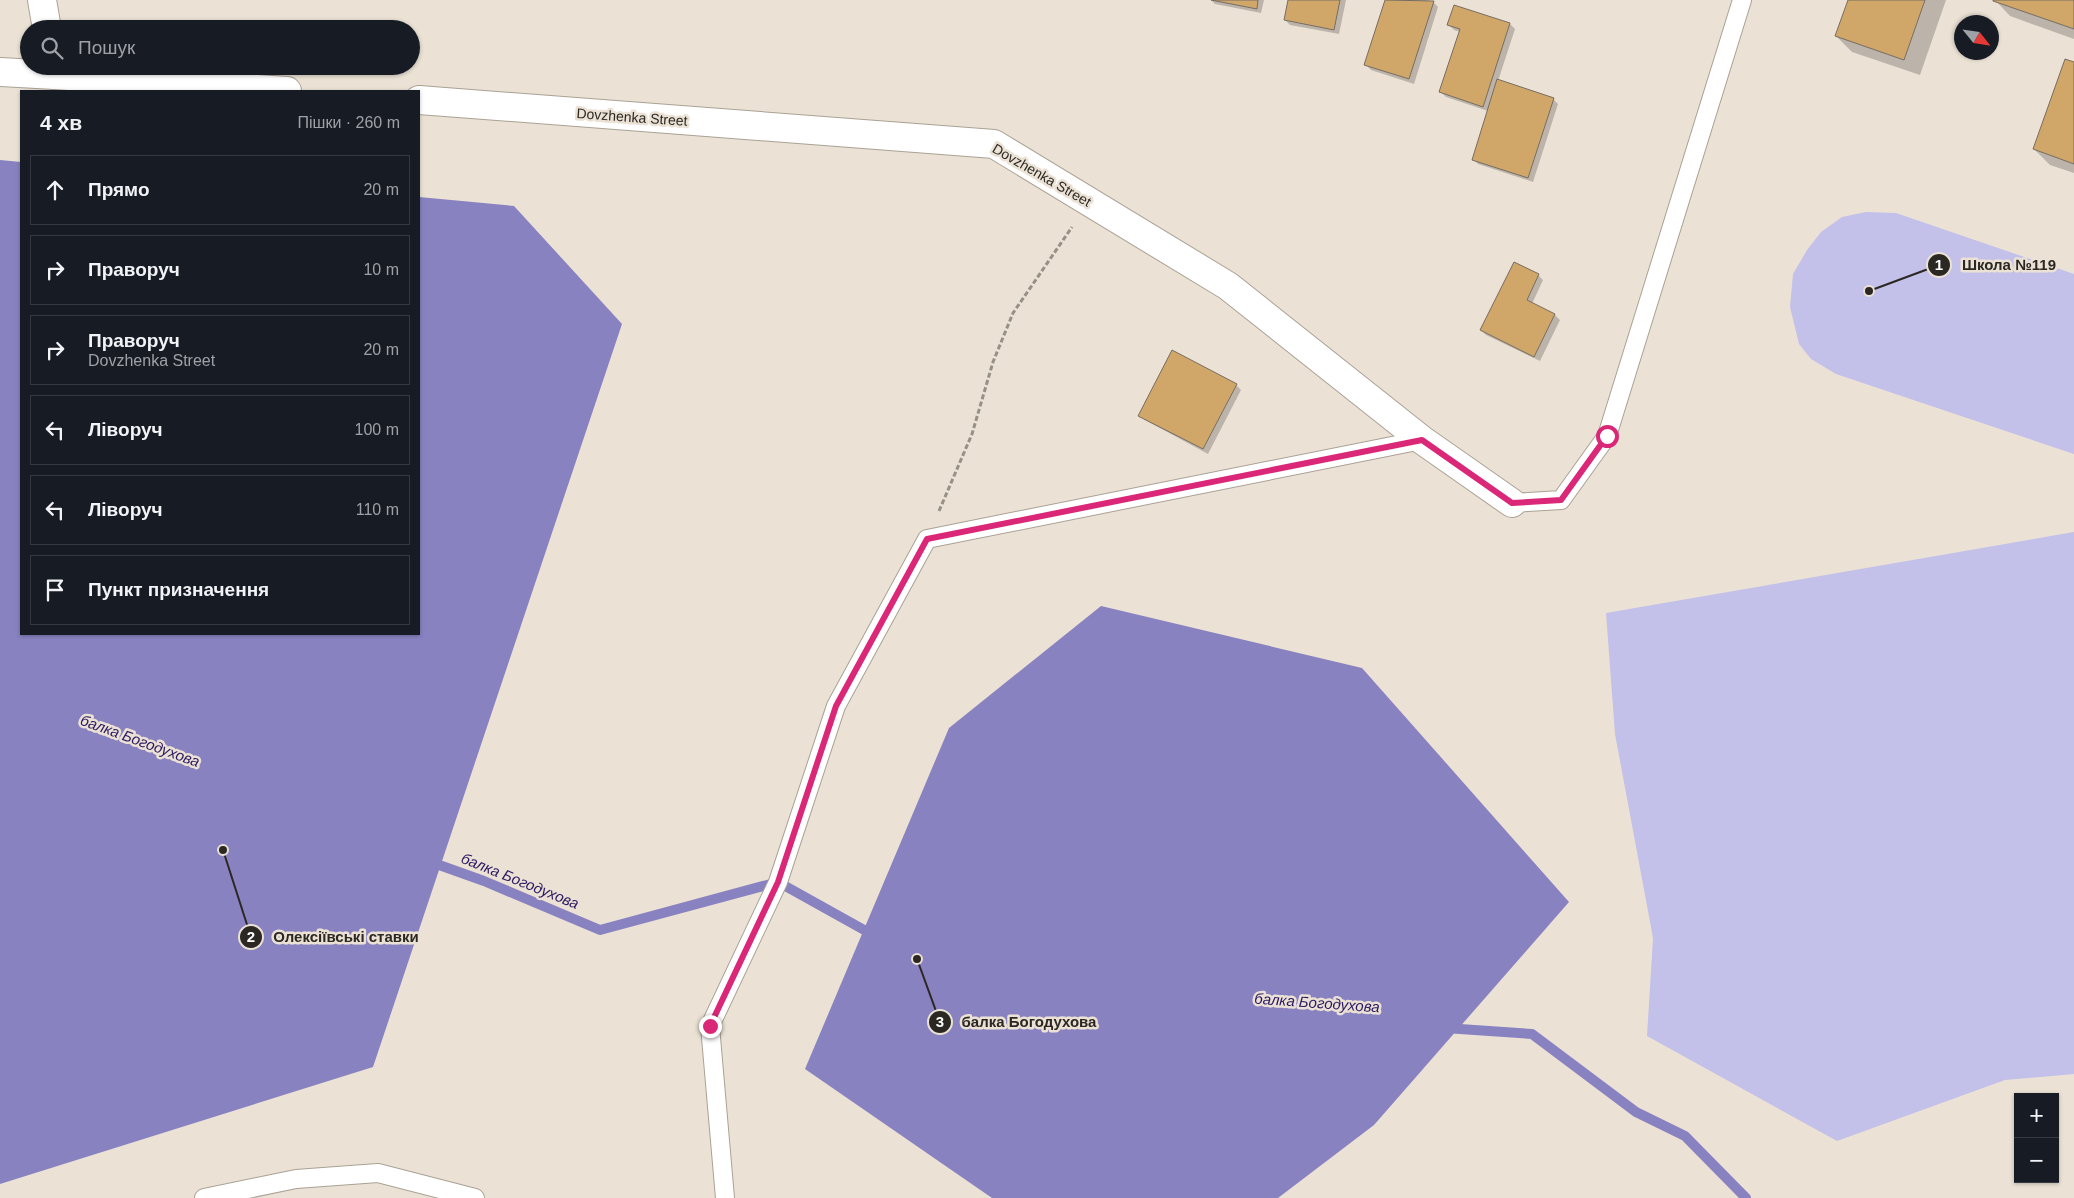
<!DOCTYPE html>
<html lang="uk">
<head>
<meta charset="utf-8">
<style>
	body { margin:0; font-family:Arial,sans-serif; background:#20242c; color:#f1f3f6 }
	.controls { position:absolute; right:15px; bottom:15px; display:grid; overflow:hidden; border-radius:0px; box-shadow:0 1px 4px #0004 }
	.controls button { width:45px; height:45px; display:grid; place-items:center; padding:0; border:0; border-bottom:1px solid #363941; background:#171b24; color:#f1f3f6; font:25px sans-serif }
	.compass { position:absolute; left:1954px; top:15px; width:45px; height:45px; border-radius:50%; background:#171b24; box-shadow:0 1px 4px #0004; rotate:120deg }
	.stop { position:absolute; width:15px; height:15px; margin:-11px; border:4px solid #db2777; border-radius:50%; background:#fff }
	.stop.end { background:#db2777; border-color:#fff; box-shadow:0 1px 5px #0008 }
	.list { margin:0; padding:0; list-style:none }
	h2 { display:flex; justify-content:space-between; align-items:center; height:65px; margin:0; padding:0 20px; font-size:21px }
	h2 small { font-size:16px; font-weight:400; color:#9ea1a6 }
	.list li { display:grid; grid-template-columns:32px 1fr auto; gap:15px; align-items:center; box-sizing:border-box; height:70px; margin:0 10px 10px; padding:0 10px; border:1px solid #363941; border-radius:0px }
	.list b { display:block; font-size:19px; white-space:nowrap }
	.list p { margin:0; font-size:16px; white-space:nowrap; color:#9ea1a6 }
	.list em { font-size:16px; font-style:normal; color:#9ea1a6 }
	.icon { flex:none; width:28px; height:28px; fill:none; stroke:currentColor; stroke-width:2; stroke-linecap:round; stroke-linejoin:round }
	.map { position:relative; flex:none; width:2074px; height:1198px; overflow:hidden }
	.search { position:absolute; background:#171b24; box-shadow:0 1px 4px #0004; left:20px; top:20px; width:400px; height:55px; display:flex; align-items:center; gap:12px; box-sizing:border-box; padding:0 18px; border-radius:28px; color:#9ea1a6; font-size:19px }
	.panel { position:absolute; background:#171b24; box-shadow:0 1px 4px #0004; left:20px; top:90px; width:400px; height:545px; border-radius:0px }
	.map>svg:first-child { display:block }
</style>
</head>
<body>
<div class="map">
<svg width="2074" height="1198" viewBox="0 0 2074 1198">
	<rect width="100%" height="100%" fill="#ebe2d5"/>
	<g fill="#c3c0ea">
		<path d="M1866,212L1896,213L2074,274V454L1836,374L1811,359L1799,344L1790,307L1793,274L1807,250L1821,232L1842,217Z"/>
		<path d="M2074,532V1074L2005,1080L1837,1141L1647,1036L1653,938L1615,734L1606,613Z"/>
	</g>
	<g fill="#8882c1">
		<path d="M0,160L21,162V634H419V197L514,206L622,324L373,1067L0,1184Z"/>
		<path d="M1101,606L1362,668L1569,902L1374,1125L1278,1198H992L805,1069L949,728Z"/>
	</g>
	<g fill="#0003">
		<path d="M1211,0H1264L1261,13L1215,4Z"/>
		<path d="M1289,0H1346L1339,34L1290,25L1285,20Z"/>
		<path d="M1386,0H1427L1433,2L1438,7L1414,84L1371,70L1366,65Z"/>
		<path d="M1849,0H1946L1920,75L1852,52L1836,36Z"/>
		<path d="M1995,0H2074V39L2010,16Z"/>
		<path d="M1510,24L1515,29L1498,81L1553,99L1558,104L1533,182L1478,164L1473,159L1488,111L1446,97L1441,92L1460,32L1454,30L1449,25Z"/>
		<path d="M2074,63V173L2050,165L2034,149Z"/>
		<path d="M1538,275L1543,280L1532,304L1555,315L1560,320L1540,361L1486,335L1481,330Z"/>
		<path d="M1236,385L1241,390L1208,454L1145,420L1140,415Z"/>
	</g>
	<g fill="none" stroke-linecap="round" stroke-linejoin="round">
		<g stroke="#8882c1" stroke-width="10">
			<path d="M428,861L484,881L600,930L778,882L875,936"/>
			<path d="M1445,1028L1532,1034L1636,1112L1685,1136L1746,1198"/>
		</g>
	</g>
	<g fill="#d0a769" stroke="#766d62">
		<path d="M1211,0H1258L1257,9Z"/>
		<path d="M1288,0H1340L1334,30L1284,20Z"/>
		<path d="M1385,0L1434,1L1409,79L1364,65Z"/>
		<path d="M1848,0H1925L1904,60L1835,36Z"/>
		<path d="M1993,0H2074V29L1993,1Z"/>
		<path d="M1454,5L1510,23L1483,107L1439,92L1460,29L1447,25Z"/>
		<path d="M2065,59L2074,62V164L2033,149Z"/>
		<path d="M1497,79L1554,98L1528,178L1472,160Z"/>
		<path d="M1514,262L1539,274L1527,300L1555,314L1534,357L1480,330Z"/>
		<path d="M1172,350L1237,384L1203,449L1138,416Z"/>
	</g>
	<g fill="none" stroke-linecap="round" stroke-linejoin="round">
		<defs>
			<g id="service">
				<path d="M1512,503L1561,500L1607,436L1742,0"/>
				<path d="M204,1198L296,1179L378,1173L475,1198"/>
				<path d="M725,1198L710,1026L778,882L836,706L927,539L1422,440"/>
			</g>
			<g id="minor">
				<path d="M42,0L47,29"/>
				<path d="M54,66L55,75L287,91"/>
				<path d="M0,72L55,75"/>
				<path d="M419,100L994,144L1228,286L1422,440L1512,503"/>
			</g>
		</defs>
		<use href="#service" stroke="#aaa195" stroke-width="20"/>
		<use href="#minor" stroke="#aaa195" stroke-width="30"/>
		<path stroke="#979087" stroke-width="3" stroke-dasharray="5 2.5" stroke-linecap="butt" d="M939,511L972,434L993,362L1013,313L1072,227"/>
		<use href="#service" stroke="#fff" stroke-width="18"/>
		<use href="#minor" stroke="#fff" stroke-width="28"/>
	</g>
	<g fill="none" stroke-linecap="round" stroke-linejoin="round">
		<path stroke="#db2777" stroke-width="6" d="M710,1026L778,882L836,706L927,539L1422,440L1512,503L1561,500L1607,436"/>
	</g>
	<g text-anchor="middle" stroke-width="5" stroke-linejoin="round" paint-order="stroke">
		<g font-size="14" fill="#2b2823" stroke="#ebe2d5">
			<text transform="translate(632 117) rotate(4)" y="5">Dovzhenka Street</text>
			<text transform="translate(1042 175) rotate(30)" y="5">Dovzhenka Street</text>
		</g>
		<g font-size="15" font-style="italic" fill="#2b1862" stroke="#ebe2d5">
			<text transform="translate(140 741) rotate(20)" y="5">балка Богодухова</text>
			<text transform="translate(520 881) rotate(22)" y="5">балка Богодухова</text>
			<text transform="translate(1317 1003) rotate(4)" y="5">балка Богодухова</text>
		</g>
	</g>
	<path fill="none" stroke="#2b2823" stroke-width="2" d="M1869 291L1939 265M223 850L251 937M917 959L940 1022"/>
	<g fill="#2b2823" stroke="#ebe2d5" stroke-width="2">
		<circle cx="1869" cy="291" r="5"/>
		<circle cx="223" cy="850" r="5"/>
		<circle cx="917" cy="959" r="5"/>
		<circle cx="1939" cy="265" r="12"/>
		<circle cx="251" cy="937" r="12"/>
		<circle cx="940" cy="1022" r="12"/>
	</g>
	<g font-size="15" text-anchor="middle" font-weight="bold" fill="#fff">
		<text x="1939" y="270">1</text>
		<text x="251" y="942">2</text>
		<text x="940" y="1027">3</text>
	</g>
	<g font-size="15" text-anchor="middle" font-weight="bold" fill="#2b2823" stroke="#ebe2d5" stroke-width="5" stroke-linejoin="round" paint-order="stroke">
		<text x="2009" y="270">Школа №119</text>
		<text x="346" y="942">Олексіївські ставки</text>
		<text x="1029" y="1027">балка Богодухова</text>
	</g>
</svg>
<div class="controls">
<button>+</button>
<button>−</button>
</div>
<svg class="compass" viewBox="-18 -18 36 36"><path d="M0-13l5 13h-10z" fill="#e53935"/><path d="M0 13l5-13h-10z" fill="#9ea1a6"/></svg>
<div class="stop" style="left:1607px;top:436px"></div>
<div class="stop end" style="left:710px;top:1026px"></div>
<div class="search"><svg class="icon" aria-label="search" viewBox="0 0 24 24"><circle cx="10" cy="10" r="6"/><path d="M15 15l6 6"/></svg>Пошук</div>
<section class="panel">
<h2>4 хв<small>Пішки · 260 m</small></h2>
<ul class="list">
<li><svg class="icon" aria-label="ahead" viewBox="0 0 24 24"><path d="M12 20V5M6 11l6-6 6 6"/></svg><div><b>Прямо</b></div><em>20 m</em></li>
<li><svg class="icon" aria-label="right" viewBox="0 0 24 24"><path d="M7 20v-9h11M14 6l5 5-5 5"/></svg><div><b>Праворуч</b></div><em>10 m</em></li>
<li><svg class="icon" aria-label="right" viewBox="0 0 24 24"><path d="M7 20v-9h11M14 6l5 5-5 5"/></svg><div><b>Праворуч</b><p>Dovzhenka Street</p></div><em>20 m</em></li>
<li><svg class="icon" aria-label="left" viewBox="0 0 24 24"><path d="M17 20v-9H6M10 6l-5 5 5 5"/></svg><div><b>Ліворуч</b></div><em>100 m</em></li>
<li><svg class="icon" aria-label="left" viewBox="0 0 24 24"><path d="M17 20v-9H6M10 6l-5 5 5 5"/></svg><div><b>Ліворуч</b></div><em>110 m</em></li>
<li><svg class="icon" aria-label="arrive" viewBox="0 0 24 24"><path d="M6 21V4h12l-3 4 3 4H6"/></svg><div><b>Пункт призначення</b></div></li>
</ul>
</section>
</div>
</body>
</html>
